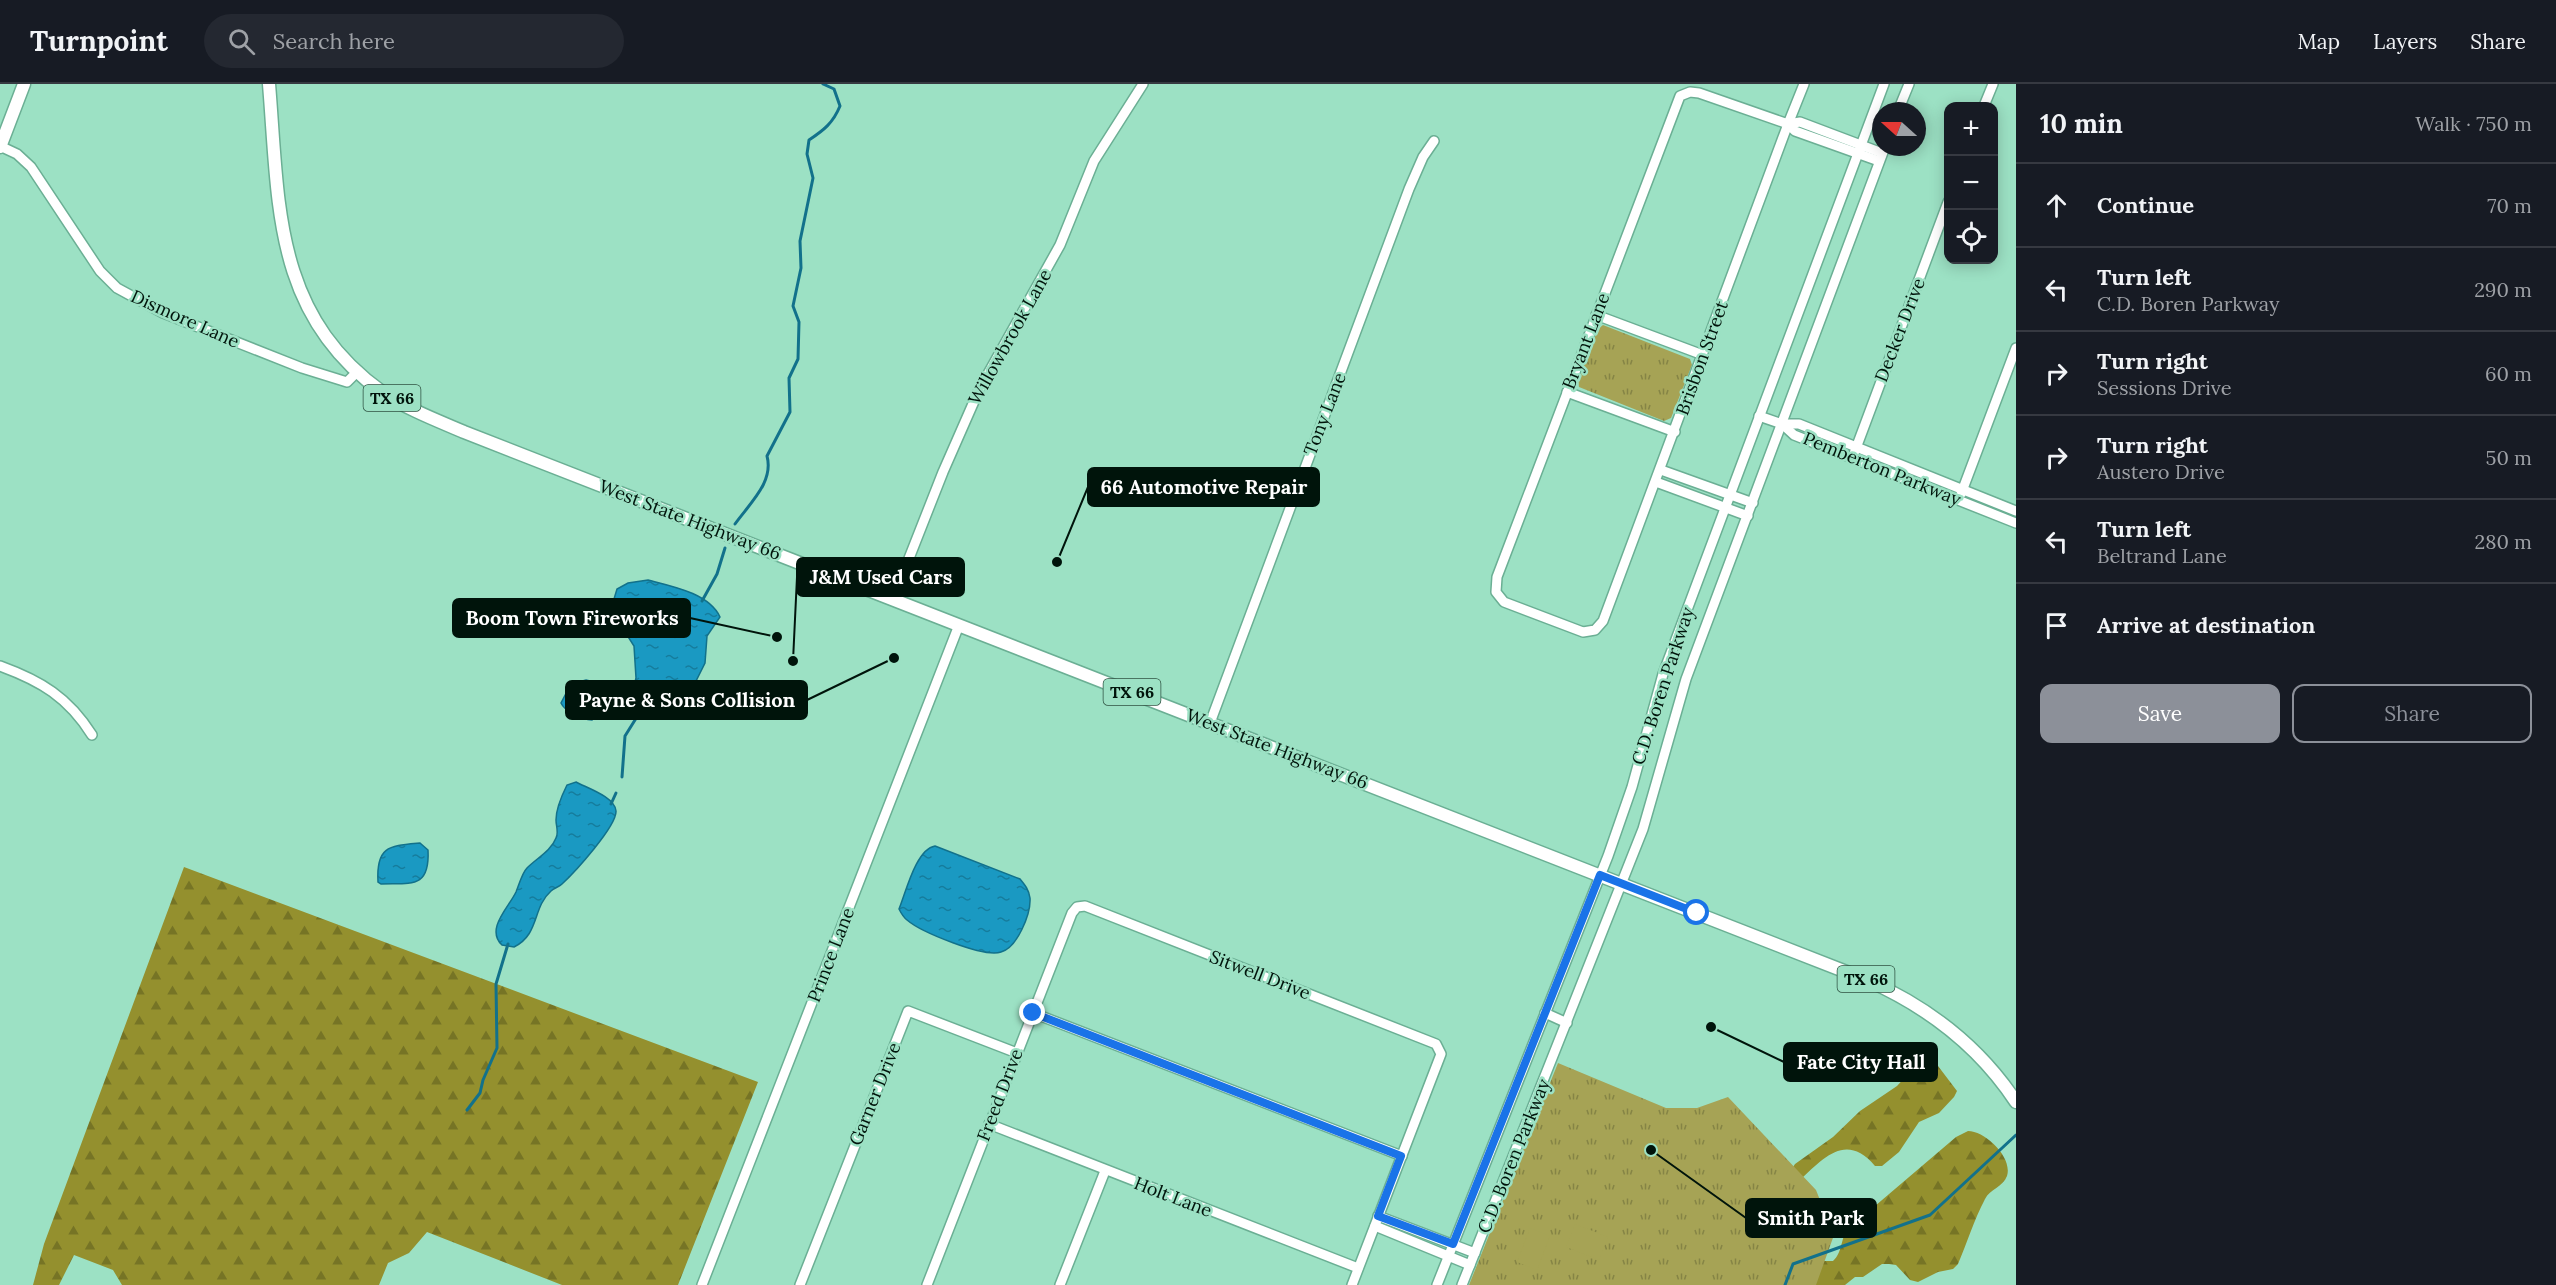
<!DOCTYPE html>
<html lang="en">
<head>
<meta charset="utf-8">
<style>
	body { margin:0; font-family:Lora,serif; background:#242831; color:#f1f3f6 }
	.controls { position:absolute; right:18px; top:18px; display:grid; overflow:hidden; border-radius:12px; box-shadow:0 3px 15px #0003 }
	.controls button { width:54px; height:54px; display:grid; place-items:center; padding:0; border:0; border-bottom:2px solid #363941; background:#171b24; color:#f1f3f6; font:30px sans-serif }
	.compass { position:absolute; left:1872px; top:18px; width:54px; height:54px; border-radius:50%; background:#171b24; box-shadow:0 3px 15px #0003; rotate:291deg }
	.stop { position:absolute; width:18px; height:18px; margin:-14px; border:4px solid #1a73e8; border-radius:50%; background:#fff }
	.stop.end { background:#1a73e8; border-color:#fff; box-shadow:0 2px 6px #0008 }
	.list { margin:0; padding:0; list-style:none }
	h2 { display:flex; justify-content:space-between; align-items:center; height:78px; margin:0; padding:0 24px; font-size:26px }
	h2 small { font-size:20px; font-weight:400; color:#9ea1a6 }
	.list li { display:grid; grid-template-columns:39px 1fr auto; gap:18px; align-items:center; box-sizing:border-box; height:84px; padding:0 24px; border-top:2px solid #363941 }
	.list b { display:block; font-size:22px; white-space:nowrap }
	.list p { margin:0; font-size:20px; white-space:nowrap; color:#9ea1a6 }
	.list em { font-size:20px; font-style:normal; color:#9ea1a6 }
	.actions { display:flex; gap:12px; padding:18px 24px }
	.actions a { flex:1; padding:14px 0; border:2px solid #8c9099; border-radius:12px; text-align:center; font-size:21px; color:#8c9099 }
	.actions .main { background:#8c9099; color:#fff }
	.icon { flex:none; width:33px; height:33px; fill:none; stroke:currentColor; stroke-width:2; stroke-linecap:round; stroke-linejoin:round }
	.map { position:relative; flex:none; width:2016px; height:1201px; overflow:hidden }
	header { display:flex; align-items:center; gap:36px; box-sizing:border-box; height:84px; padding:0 30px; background:#171b24; border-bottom:2px solid #363941 }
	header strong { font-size:28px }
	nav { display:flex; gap:33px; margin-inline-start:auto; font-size:21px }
	.search { width:420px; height:54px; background:#242831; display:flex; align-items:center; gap:15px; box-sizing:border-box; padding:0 21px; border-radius:33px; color:#9ea1a6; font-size:22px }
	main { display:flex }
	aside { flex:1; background:#171b24 }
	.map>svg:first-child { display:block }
</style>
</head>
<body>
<header>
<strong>Turnpoint</strong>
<div class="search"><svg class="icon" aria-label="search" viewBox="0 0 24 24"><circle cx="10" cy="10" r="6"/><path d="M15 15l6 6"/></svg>Search here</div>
<nav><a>Map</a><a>Layers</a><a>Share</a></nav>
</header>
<main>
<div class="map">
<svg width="2016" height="1201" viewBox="0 0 2016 1201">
	<defs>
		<pattern id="forest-firs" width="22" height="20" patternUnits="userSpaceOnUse" patternTransform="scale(1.5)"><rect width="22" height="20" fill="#94902e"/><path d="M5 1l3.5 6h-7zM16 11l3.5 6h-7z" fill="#767425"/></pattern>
		<pattern id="park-tufts" width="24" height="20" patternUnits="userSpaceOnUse" patternTransform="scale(1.5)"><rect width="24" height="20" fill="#a6a355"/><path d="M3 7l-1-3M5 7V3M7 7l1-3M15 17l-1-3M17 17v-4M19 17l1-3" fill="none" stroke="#858445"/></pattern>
		<pattern id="water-ripples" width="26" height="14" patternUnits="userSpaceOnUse" patternTransform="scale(1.5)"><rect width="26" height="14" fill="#1a99c2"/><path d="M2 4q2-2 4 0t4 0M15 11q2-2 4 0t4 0" fill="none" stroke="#157c9c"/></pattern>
	</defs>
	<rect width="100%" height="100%" fill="#9ce1c4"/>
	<g fill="url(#forest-firs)">
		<path d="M184,783L758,998L678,1201H562L427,1148L409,1169L388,1179L379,1201H122L113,1186L74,1171L59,1201H33L44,1160Z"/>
		<path d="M1927,978H1935L1957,1007L1954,1013L1939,1029L1919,1038L1899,1068L1882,1082H1875C1846,1048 1824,1074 1800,1096L1791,1086L1795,1080L1833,1053L1860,1027L1897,1002L1908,990Z"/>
		<path d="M1968,1047C1985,1047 2013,1073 2007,1092C2003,1103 1990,1105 1985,1115C1974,1136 1967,1159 1958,1180L1953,1185L1938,1188L1918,1198L1910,1196L1896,1181L1889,1180H1882L1863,1193H1855L1845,1201H1771L1806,1177H1833C1843,1168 1840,1155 1848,1145L1956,1053Z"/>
	</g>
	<g fill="url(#park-tufts)">
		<path d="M1603,241L1690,275L1692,281L1671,334L1664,337L1579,303L1578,297L1598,245Z"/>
		<path d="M1558,979L1666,1024H1697L1728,1013L1816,1106L1834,1151L1816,1201H1469Z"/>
	</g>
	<g fill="#a6a355">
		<path d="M1575,1140L1608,1153L1599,1176L1566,1163Z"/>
		<path d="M1530,1144L1550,1152L1537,1186L1517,1178Z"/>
	</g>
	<g fill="url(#water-ripples)" stroke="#12718b" stroke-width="1.5">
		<path d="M648,496C671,502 709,509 720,533L707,552L705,579L695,599L688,606L660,618L640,631L630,626L629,623L636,594L634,562L625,548L617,527L614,515L617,505L628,499Z"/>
		<path d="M586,596L606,601L611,615L607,626L592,636C582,635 565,628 561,619L571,600Z"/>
		<path d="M576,698C587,704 615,713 616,727C617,742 574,789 562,800C559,803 554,804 551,807C532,824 540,850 514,863L502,861C485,845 509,823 516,808C519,801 522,789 527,784C537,774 551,767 556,754C559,749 556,742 556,736C556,724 562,711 567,701Z"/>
		<path d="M420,759L428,766C430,805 411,799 381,800L378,798C376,762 389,762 420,759Z"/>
		<path d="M935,762L1020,795C1025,801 1029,806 1030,814C1031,830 1017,864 1001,868C984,874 921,848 907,836C903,833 901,829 899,825C906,808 916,765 935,762Z"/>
	</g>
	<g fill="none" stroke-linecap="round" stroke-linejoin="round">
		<g stroke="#12718b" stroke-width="3">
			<path d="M735,440C750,419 774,398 767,372L790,328L789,294L798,275L799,238L793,222L801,184L800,157L813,94L807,70L809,56C824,46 833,39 840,22L834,5L823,0"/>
			<path d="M702,517L717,490L725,464"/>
			<path d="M622,693L625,652L640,628"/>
			<path d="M611,720L616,709"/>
			<path d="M467,1026L480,1009L483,996L497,964L496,900L508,860"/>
			<path d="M1785,1201L1793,1180L1930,1131L2016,1051"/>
		</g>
		<defs>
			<g id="minor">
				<path d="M1804,0L1788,40L1603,537L1595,546L1583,548L1504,518L1496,508L1497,493L1680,12L1690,8L1699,9L1788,40L1795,47L1879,77"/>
				<path d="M1984,22L1993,0"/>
				<path d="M1898,27L1909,0"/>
				<path d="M1788,40L1800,38L1882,69"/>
				<path d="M0,62L17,70L31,83L100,187L117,204L163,229L302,284L347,298L358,287"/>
				<path d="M1596,231L1703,271"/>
				<path d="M1567,308L1675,348"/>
				<path d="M1759,332L1782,340H1799L2016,427"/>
				<path d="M1782,340L1794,351L2016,439"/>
				<path d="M1852,375L1948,118"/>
				<path d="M1661,386L1753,419"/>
				<path d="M1656,398L1748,432"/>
				<path d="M1961,410L2016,264"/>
				<path d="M893,515L943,388L979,306L1060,161L1094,77L1143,0"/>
				<path d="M0,582C41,597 68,613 92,651"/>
				<path d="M1210,639L1409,105L1423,73L1434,57"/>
				<path d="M1033,929L1402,1072"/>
				<path d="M1545,929L1567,939"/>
				<path d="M989,1040L1358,1184"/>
				<path d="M1378,1132L1475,1169"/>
				<path d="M1375,1142L1470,1181"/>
				<path d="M702,1201L959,541"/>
				<path d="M800,1201L908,927L1017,969"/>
				<path d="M927,1201L1072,829L1077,823L1085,822L1436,960L1441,970L1352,1201"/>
				<path d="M1060,1201L1105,1087"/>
				<path d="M1437,1201L1608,772L1632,703L1663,590L1884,0"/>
				<path d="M1462,1201L1643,745L1686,595L1885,63"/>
			</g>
			<g id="major">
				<path d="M269,0C279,120 273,230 382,308C407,325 436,336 464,348L1867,896C1928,923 1979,962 2016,1018"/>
				<path d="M0,63L24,0"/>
			</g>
		</defs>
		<use href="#minor" stroke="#6baf94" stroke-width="12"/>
		<use href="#major" stroke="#6baf94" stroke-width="15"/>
		<use href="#minor" stroke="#fff" stroke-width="9"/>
		<use href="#major" stroke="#fff" stroke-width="12"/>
	</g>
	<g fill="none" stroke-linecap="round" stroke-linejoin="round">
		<path stroke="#1a73e8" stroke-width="8" d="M1033,929L1401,1072L1378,1132L1453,1160L1600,791L1697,829"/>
	</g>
	<g text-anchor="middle" stroke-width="5" stroke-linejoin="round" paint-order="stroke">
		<g fill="#9ce1c4" stroke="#2f5242" stroke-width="1.5">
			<rect x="363.5" y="301" width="57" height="26" rx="4.5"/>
			<rect x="1103.5" y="595" width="57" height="26" rx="4.5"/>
			<rect x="1837.5" y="882" width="57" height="26" rx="4.5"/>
		</g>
		<g font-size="16" font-weight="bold" fill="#00140b">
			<text x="392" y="320">TX 66</text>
			<text x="1132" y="614">TX 66</text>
			<text x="1866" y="901">TX 66</text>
		</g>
		<g font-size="18" fill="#00140b" stroke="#9ce1c4">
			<text transform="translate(185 235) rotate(24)" y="6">Dismore Lane</text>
			<text transform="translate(1900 246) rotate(-69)" y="6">Decker Drive</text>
			<text transform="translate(1010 253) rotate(-61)" y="6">Willowbrook Lane</text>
			<text transform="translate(1586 257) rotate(-69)" y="6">Bryant Lane</text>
			<text transform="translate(1702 274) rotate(-70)" y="6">Brisbon Street</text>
			<text transform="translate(1325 330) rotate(-69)" y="6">Tony Lane</text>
			<text transform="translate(1882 385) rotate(22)" y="6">Pemberton Parkway</text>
			<text transform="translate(690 436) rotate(21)" y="6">West State Highway 66</text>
			<text transform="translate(1663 602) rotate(-72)" y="6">C.D. Boren Parkway</text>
			<text transform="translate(1277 665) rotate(21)" y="6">West State Highway 66</text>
			<text transform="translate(831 871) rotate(-69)" y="6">Prince Lane</text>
			<text transform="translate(1260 891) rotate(21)" y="6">Sitwell Drive</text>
			<text transform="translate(875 1010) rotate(-68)" y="6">Garner Drive</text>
			<text transform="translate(1000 1011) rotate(-69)" y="6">Freed Drive</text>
			<text transform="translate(1514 1072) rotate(-68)" y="6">C.D. Boren Parkway</text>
			<text transform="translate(1173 1113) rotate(21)" y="6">Holt Lane</text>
		</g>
	</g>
	<path fill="none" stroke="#00140b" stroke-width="2" d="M1057 478L1088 403M793 577L797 493M777 553L690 534M894 574L807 616M1711 943L1784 978M1651 1066L1746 1134"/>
	<g fill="#00140b" stroke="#9ce1c4" stroke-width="2">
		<circle cx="1057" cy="478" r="6"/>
		<circle cx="793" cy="577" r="6"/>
		<circle cx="777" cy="553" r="6"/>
		<circle cx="894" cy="574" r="6"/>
		<circle cx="1711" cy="943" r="6"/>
		<circle cx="1651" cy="1066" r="6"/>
	</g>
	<g fill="#00140b" stroke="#00140b" stroke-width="2">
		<rect x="1088" y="384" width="231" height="38" rx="6"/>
		<rect x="797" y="474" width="167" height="38" rx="6"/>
		<rect x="453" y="515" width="237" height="38" rx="6"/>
		<rect x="566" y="597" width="241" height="38" rx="6"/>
		<rect x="1784" y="959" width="153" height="38" rx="6"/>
		<rect x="1746" y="1115" width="130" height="38" rx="6"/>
	</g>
	<g font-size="20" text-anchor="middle" font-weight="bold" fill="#fff">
		<text x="1204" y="410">66 Automotive Repair</text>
		<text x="881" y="500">J&amp;M Used Cars</text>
		<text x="572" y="541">Boom Town Fireworks</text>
		<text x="687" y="623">Payne &amp; Sons Collision</text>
		<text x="1861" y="985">Fate City Hall</text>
		<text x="1811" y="1141">Smith Park</text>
	</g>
</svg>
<div class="controls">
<button>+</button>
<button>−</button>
<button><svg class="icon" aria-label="locate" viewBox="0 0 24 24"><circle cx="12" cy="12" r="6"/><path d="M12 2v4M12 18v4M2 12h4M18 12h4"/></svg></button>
</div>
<svg class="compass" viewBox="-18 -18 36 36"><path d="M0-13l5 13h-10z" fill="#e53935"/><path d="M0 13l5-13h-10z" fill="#9ea1a6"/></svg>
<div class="stop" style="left:1697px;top:829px"></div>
<div class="stop end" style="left:1033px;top:929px"></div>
</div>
<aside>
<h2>10 min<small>Walk · 750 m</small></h2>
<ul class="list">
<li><svg class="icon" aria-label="ahead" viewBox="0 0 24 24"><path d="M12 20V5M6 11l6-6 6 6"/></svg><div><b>Continue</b></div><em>70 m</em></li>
<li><svg class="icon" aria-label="left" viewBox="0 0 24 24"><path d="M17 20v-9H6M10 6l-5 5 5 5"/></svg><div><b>Turn left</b><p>C.D. Boren Parkway</p></div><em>290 m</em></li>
<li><svg class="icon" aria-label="right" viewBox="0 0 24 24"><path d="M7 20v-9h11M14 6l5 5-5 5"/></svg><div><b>Turn right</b><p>Sessions Drive</p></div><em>60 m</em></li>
<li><svg class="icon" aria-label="right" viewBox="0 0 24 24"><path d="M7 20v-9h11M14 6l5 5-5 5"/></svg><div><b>Turn right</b><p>Austero Drive</p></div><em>50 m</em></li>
<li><svg class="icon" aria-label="left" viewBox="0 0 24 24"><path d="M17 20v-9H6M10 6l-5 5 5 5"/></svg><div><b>Turn left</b><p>Beltrand Lane</p></div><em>280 m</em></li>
<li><svg class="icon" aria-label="arrive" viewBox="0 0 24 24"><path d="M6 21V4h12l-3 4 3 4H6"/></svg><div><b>Arrive at destination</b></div></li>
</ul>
<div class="actions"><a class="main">Save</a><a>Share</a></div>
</aside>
</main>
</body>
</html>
